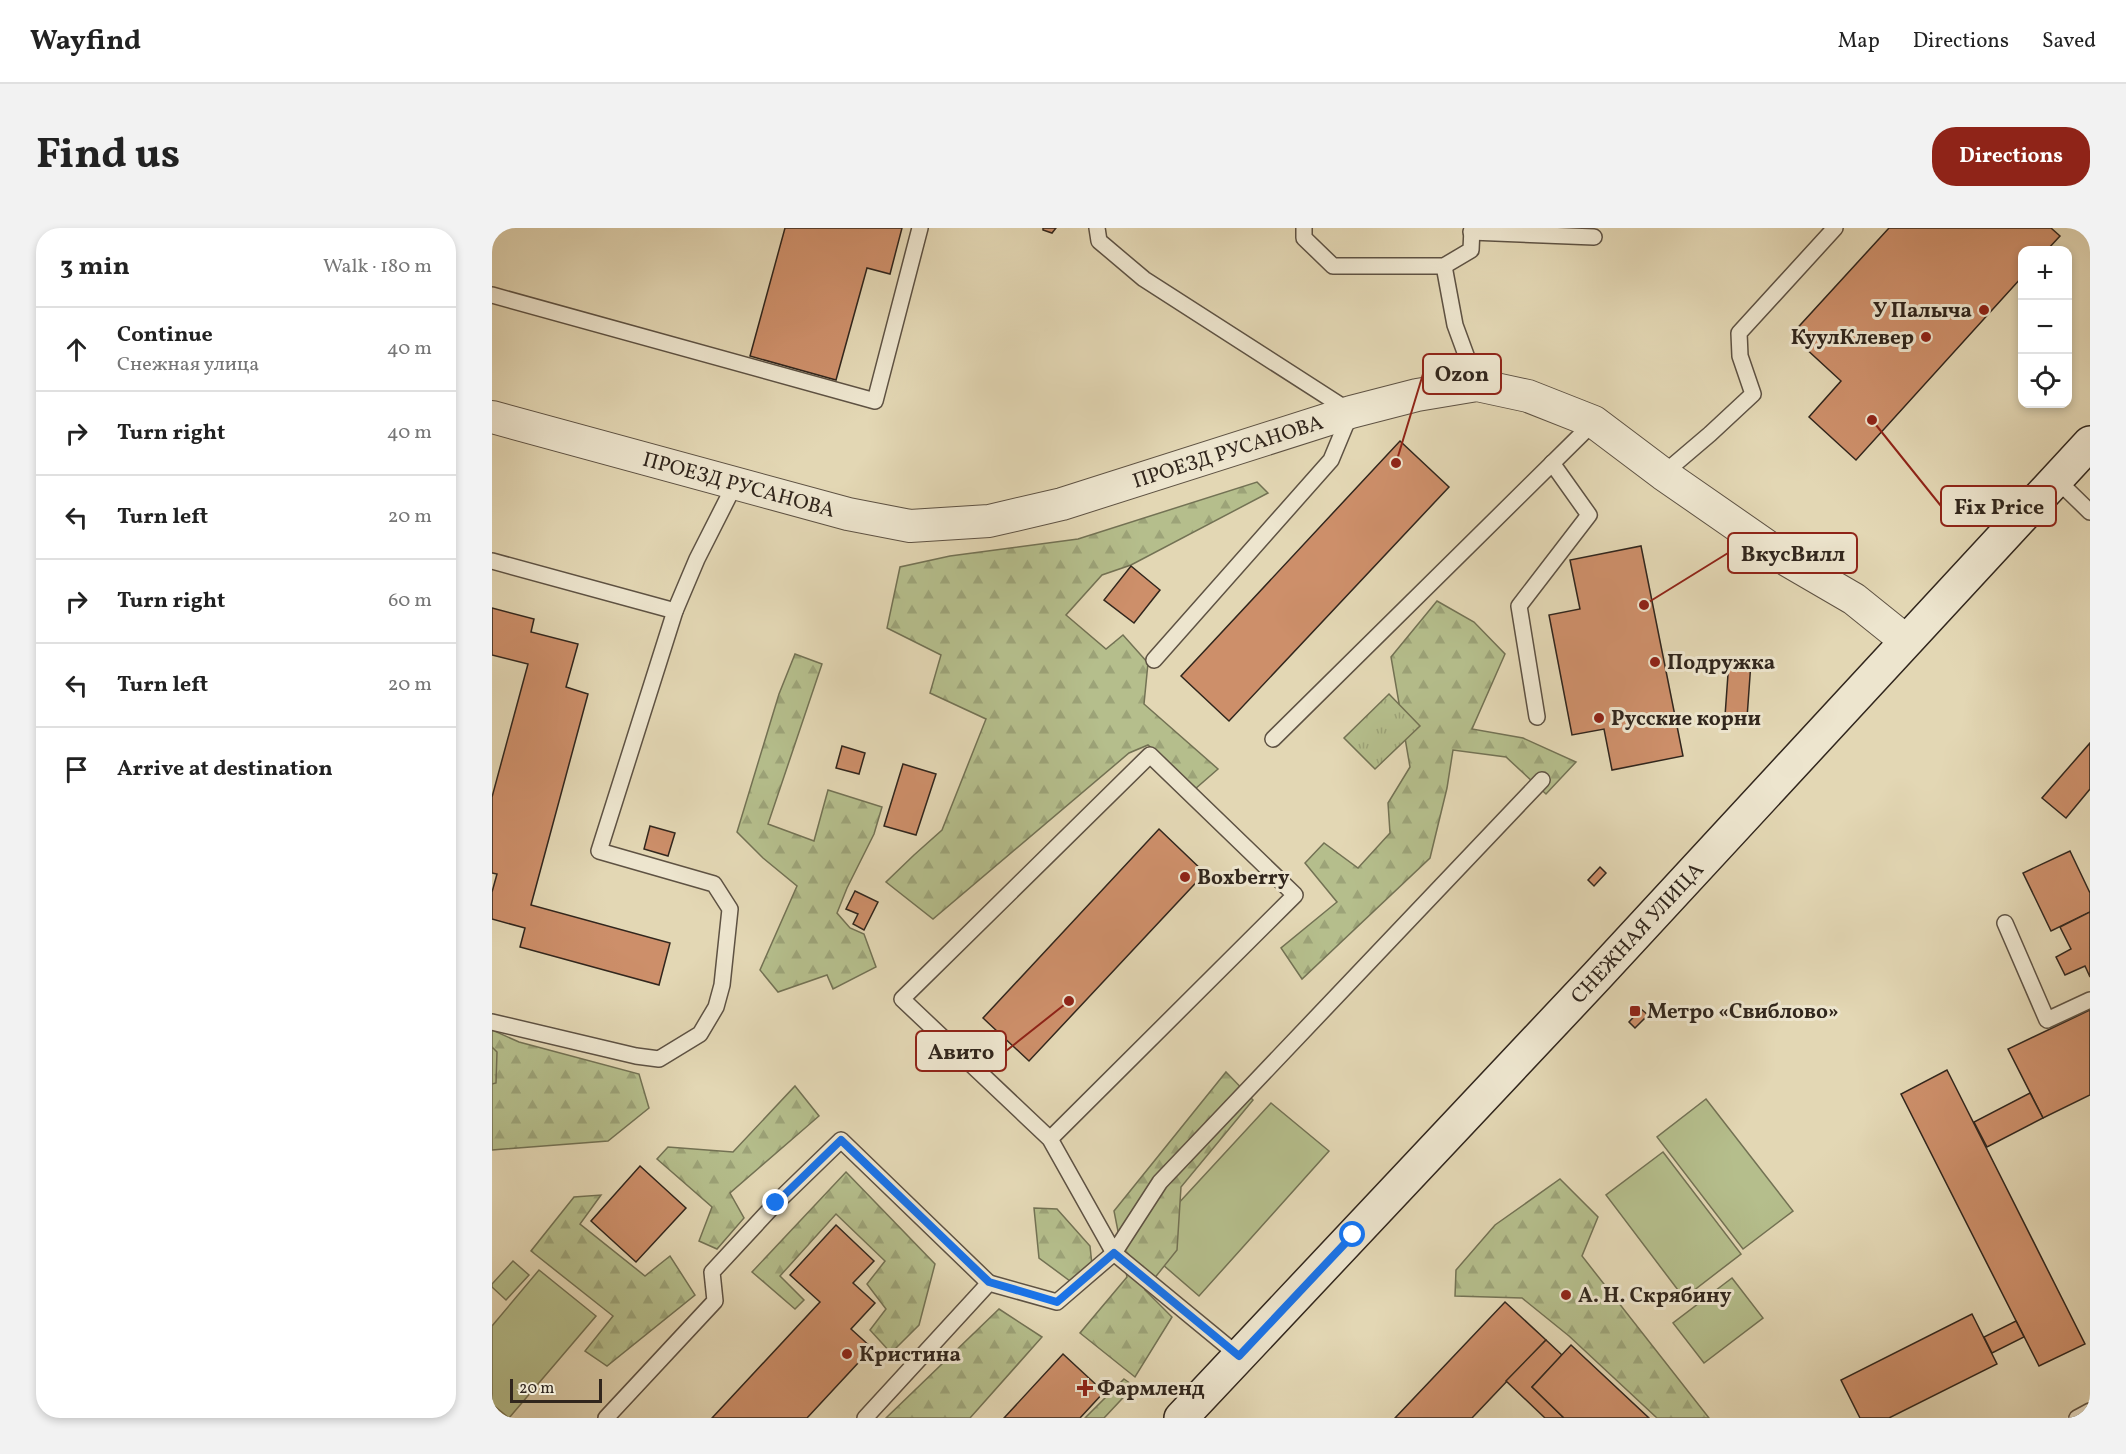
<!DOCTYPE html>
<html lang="en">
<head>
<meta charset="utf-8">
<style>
	body { margin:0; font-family:Vollkorn,serif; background:#f2f2f2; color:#222 }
	.controls { position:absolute; right:18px; top:18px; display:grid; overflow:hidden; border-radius:12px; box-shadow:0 3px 9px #0003 }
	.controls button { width:54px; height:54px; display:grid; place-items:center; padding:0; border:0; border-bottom:2px solid #e0e0e0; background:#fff; color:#222; font:30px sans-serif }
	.scale { position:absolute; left:18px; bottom:15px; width:92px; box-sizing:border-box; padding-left:6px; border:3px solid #31261d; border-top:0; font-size:16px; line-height:21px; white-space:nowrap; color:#31261d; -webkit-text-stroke:4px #ede5ce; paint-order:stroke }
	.stop { position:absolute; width:18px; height:18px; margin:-14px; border:4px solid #1a73e8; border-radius:50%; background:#fff }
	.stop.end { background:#1a73e8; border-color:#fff; box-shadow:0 2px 6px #0008 }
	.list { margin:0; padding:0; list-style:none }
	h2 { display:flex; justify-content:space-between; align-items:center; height:78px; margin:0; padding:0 24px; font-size:26px }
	h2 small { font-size:20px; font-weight:400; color:#767676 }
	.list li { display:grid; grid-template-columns:39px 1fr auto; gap:18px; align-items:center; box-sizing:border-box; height:84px; padding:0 24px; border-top:2px solid #e0e0e0 }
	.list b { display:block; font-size:22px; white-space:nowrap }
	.list p { margin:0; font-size:20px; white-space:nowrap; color:#767676 }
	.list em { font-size:20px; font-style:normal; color:#767676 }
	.icon { flex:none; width:33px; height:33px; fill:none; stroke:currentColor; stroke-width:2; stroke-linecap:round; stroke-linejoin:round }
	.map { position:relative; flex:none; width:1598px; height:1190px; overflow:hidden; border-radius:24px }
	header { display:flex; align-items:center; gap:36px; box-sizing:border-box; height:84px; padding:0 30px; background:#fff; border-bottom:2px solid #e0e0e0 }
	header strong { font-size:28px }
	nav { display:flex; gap:33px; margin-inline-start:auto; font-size:21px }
	.intro { display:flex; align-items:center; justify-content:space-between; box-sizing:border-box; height:144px; padding:0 36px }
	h1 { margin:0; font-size:42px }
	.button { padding:15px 27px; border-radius:24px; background:#8f2418; color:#fff; font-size:21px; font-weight:700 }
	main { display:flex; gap:36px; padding:0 36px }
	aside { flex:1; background:#fff; border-radius:24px; box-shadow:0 3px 9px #0003 }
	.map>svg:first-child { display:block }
</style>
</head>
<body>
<header>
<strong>Wayfind</strong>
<nav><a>Map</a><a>Directions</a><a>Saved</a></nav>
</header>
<div class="intro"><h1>Find us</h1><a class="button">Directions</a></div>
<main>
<aside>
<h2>3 min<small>Walk · 180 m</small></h2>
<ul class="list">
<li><svg class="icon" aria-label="ahead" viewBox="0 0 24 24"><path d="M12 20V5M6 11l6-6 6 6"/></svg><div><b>Continue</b><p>Снежная улица</p></div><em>40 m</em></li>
<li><svg class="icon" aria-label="right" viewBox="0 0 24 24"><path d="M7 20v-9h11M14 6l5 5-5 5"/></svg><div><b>Turn right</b></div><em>40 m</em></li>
<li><svg class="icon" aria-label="left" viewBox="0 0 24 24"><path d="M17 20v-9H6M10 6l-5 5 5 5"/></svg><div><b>Turn left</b></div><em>20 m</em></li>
<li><svg class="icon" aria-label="right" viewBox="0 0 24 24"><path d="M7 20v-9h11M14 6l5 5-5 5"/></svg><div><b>Turn right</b></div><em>60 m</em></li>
<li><svg class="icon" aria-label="left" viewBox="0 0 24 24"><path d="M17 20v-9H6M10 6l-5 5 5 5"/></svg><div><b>Turn left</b></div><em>20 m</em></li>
<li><svg class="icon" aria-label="arrive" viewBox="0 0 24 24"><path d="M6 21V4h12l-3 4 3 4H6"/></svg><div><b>Arrive at destination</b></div></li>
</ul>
</aside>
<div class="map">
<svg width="1598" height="1190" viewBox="0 0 1598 1190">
	<defs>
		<pattern id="forest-firs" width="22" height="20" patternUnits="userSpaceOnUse" patternTransform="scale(1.5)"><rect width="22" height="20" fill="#b5be8c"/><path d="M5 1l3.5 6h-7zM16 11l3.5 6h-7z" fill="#9ca378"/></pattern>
		<pattern id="park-tufts" width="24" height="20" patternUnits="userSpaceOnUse" patternTransform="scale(1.5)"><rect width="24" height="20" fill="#b5be8c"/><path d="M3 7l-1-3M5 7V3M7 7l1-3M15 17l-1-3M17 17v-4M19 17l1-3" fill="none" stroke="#9ca378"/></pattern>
	</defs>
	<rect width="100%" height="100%" fill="#e3d7b4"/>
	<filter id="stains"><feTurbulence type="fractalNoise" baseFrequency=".00333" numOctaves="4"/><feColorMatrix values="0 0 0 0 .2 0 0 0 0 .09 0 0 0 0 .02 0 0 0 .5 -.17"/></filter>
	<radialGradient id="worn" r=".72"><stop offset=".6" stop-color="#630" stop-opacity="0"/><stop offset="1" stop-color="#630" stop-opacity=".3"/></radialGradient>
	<g fill="#b5be8c" stroke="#737254" stroke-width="1.5">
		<path d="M1214,871L1301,983L1251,1021L1165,909Z"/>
		<path d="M779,875L837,923L707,1068L648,1017Z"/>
		<path d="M1171,924L1249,1026L1192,1070L1114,967Z"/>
		<path d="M21,1033L37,1047L14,1072L0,1059V1056Z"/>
		<path d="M47,1042L104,1088L17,1190L0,1176V1098Z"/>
		<path d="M1240,1050L1271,1090L1212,1135L1181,1095Z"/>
	</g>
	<g fill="url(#forest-firs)" stroke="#737254" stroke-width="1.5">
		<path d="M765,254L776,265L639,337L610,347L574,387L614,421L631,407L656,435L652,476L726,541L703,561L656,517L637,525L441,691L394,654L422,627L450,602L494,491L438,465L449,427L395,400L408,339L458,328L586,311Z"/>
		<path d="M945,373L982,394L1013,426L980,501L1031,510L1084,534L1054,566L1014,529L961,522L955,560L938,630L810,751L789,720L845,674L813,635L832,615L866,640L898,605L896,575L918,539L899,429Z"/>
		<path d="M303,426L330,436L276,596L322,613L336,562L390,579L382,606L355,660L345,685L358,700L372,706L384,739L341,761L335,747L286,764L268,742L305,658L271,630L245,604L287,466Z"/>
		<path d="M0,802L27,814L147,846L157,880L116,913L0,922Z"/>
		<path d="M734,844L761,872L689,959L685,1022L653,1062L680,1089L643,1149L588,1105L635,1049L622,983Z"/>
		<path d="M303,858L327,888L238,965L252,990L225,1021L207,1013L220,979L165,931L176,919L241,924Z"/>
		<path d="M354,944L443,1036L427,1097L399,1125L378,1102L394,1081L375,1056L393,1033L344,986L288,1048L312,1072L303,1081L260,1044Z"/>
		<path d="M1068,951L1106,989L1090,1028L1217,1190H1165L1077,1108L1030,1070L963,1068L964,1042L1003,997Z"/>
		<path d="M109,967L88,996L153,1048L178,1028L203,1067L115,1138L93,1123L121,1088L39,1023L82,969Z"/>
		<path d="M542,980L565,981L598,1018L600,1037L582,1056L547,1030Z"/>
		<path d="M507,1081L550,1109L478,1190H394Z"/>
		<path d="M632,1151L642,1158L612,1190H593Z"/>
	</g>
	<g fill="url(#park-tufts)" stroke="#737254" stroke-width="1.5">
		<path d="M897,466L928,498L883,541L852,510Z"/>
		<path d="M0,819L5,824L4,855L0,856Z"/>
	</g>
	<g fill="#cd8f6a" stroke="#31261d" stroke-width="1.5">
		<path d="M293,0H410L398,46L375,40L344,152L258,128Z"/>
		<path d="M551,0H564L560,5L551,2Z"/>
		<path d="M1397,0H1559L1568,8L1555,22H1530V49L1364,232L1317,189L1349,153L1299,107Z"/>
		<path d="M908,213L957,259L737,493L689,448Z"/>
		<path d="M1149,318L1191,528L1120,542L1112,501L1080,507L1057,387L1088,381L1078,332Z"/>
		<path d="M639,338L668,362L642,395L612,372Z"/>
		<path d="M0,380L42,391L39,404L86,416L74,459L96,466L39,677L178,715L167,757L28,719L33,700L0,691V664L5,646L0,645V569L36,436L0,427Z"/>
		<path d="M1237,432L1259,434L1255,490L1233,488Z"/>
		<path d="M1598,515V561L1574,590L1550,570Z"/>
		<path d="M350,518L373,525L367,546L344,540Z"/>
		<path d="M411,536L444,546L424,607L392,598Z"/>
		<path d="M158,598L183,605L176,628L152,621Z"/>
		<path d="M667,601L713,645L537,833L491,790Z"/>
		<path d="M1578,623L1598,665V684L1559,703L1531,645Z"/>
		<path d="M1108,639L1114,645L1102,658L1096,652Z"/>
		<path d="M363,663L386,674L372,702L361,696L366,686L354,681Z"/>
		<path d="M1598,684V749L1593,738L1573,747L1564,729L1579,721L1568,699Z"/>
		<path d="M1149,781L1156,787L1143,800L1137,794Z"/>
		<path d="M1598,782V867L1551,890L1516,821Z"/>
		<path d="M1455,842L1593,1116L1547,1138L1409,866Z"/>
		<path d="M1538,865L1551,890L1495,919L1482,894Z"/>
		<path d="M148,938L194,980L144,1034L99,993Z"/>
		<path d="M344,997L382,1033L361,1055L383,1075L359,1101L380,1120L315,1190H220L328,1074L298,1047Z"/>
		<path d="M1013,1074L1054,1112L980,1190H903Z"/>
		<path d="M1480,1086L1505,1136L1397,1190H1368L1349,1152Z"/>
		<path d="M1524,1093L1532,1109L1500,1125L1492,1109Z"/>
		<path d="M1054,1112L1070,1127L1040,1159L1072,1190H1053L1014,1153Z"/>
		<path d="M1079,1117L1157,1190H1072L1040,1159Z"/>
		<path d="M571,1126L612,1164L588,1190H512Z"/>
	</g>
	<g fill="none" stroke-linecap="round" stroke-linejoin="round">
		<defs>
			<g id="lane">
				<path d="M605,0L607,13L652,51L859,184L839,232L662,432"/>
				<path d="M812,0V10L841,38H952L979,22L980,0"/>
				<path d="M979,4L1102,9"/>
				<path d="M952,38L963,97L985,157"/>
				<path d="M0,67L383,173L428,0"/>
				<path d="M1171,246L1218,206L1261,166L1248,128L1247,105L1343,0"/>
				<path d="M1564,251L1598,284"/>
				<path d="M0,333L183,383"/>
				<path d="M1045,489L1027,378L1097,287L1060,235"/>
				<path d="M781,511L1102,194"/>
				<path d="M1513,695L1555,792L1598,772"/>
				<path d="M0,794L144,828L167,831L208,806L224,779L230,757L238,681L222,656L107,623L183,383L205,331L243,256"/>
				<path d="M558,911L803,667L658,527L410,771L558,911L622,1025L668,954L1050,552"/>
				<path d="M114,1190L223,1073L220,1044L284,975L349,912L497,1055"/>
				<path d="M373,1190L497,1055L565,1074L622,1025L747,1128"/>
				<path d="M1585,1190L1598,1183"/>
			</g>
			<g id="street">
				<path id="s1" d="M0,189L356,286L418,298L497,293L570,276L859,184L925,167L985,157L1036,168L1102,194L1171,246L1295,332L1362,371L1413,412"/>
			</g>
			<g id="secondary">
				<path id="s2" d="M689,1190L1104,749L1598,215"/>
			</g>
		</defs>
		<use href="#lane" stroke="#5e5243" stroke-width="18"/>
		<use href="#street" stroke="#5e5243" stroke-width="34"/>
		<use href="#secondary" stroke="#31261d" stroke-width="36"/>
		<use href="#lane" stroke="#ede5ce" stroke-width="15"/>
		<use href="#street" stroke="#ede5ce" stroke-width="32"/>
		<use href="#secondary" stroke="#ede5ce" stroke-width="33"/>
	</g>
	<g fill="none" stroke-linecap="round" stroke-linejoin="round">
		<path stroke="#1a73e8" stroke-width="8" d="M284,975L349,912L497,1054L565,1074L622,1025L747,1128L861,1007"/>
	</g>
	<g fill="#8f2418" stroke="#ede5ce" stroke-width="2">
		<circle cx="1492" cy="82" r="6"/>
		<circle cx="1434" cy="109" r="6"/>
		<circle cx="1163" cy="434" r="6"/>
		<circle cx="1107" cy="490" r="6"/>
		<circle cx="693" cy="649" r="6"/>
		<rect x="1137" y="777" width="12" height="12" rx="3"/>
		<circle cx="1074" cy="1067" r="6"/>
		<circle cx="355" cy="1126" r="6"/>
		<path d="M590 1151h6v6h6v6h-6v6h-6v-6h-6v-6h6z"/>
	</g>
	<g text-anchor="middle" stroke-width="6" stroke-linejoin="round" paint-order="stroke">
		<g font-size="21" font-weight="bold" fill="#31261d" stroke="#ede5ce" text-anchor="start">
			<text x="1480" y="89" text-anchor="end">У Палыча</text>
			<text x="1422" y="116" text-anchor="end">КуулКлевер</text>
			<text x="1175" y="441">Подружка</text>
			<text x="1119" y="497">Русские корни</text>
			<text x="705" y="656">Boxberry</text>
			<text x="1155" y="790">Метро «Свиблово»</text>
			<text x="1086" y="1074">А. Н. Скрябину</text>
			<text x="367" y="1133">Кристина</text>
			<text x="605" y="1167">Фармленд</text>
		</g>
		<g font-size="21" fill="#31261d" stroke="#ede5ce">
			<text dy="7" stroke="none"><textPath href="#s1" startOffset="760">ПРОЕЗД РУСАНОВА</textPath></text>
			<text dy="7" stroke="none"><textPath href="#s1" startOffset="256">ПРОЕЗД РУСАНОВА</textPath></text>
			<text dy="7" stroke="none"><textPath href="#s2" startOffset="666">СНЕЖНАЯ УЛИЦА</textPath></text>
		</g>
	</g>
	<path fill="none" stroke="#8f2418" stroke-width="2" d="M904 235L931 146M1380 192L1449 278M1152 377L1236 325M577 773L514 823"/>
	<g fill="#8f2418" stroke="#ede5ce" stroke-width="2">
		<circle cx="904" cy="235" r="6"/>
		<circle cx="1380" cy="192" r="6"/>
		<circle cx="1152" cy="377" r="6"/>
		<circle cx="577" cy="773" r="6"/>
	</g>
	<g fill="#ede5ce" stroke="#8f2418" stroke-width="2">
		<rect x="931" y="126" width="78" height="40" rx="6"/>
		<rect x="1449" y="258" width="115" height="40" rx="6"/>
		<rect x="1236" y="305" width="129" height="40" rx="6"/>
		<rect x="424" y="803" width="90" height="40" rx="6"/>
	</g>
	<g font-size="22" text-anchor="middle" font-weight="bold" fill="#31261d">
		<text x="970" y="153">Ozon</text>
		<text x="1507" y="286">Fix Price</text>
		<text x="1301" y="333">ВкусВилл</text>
		<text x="469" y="831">Авито</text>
	</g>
	<rect width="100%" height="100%" filter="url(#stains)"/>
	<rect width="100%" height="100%" fill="url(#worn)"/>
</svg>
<div class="controls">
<button>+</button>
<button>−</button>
<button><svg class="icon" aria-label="locate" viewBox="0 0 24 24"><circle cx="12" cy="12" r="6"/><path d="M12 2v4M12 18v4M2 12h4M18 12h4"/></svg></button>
</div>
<div class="scale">20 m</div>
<div class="stop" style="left:861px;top:1007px"></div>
<div class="stop end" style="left:284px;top:975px"></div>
</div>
</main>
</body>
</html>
